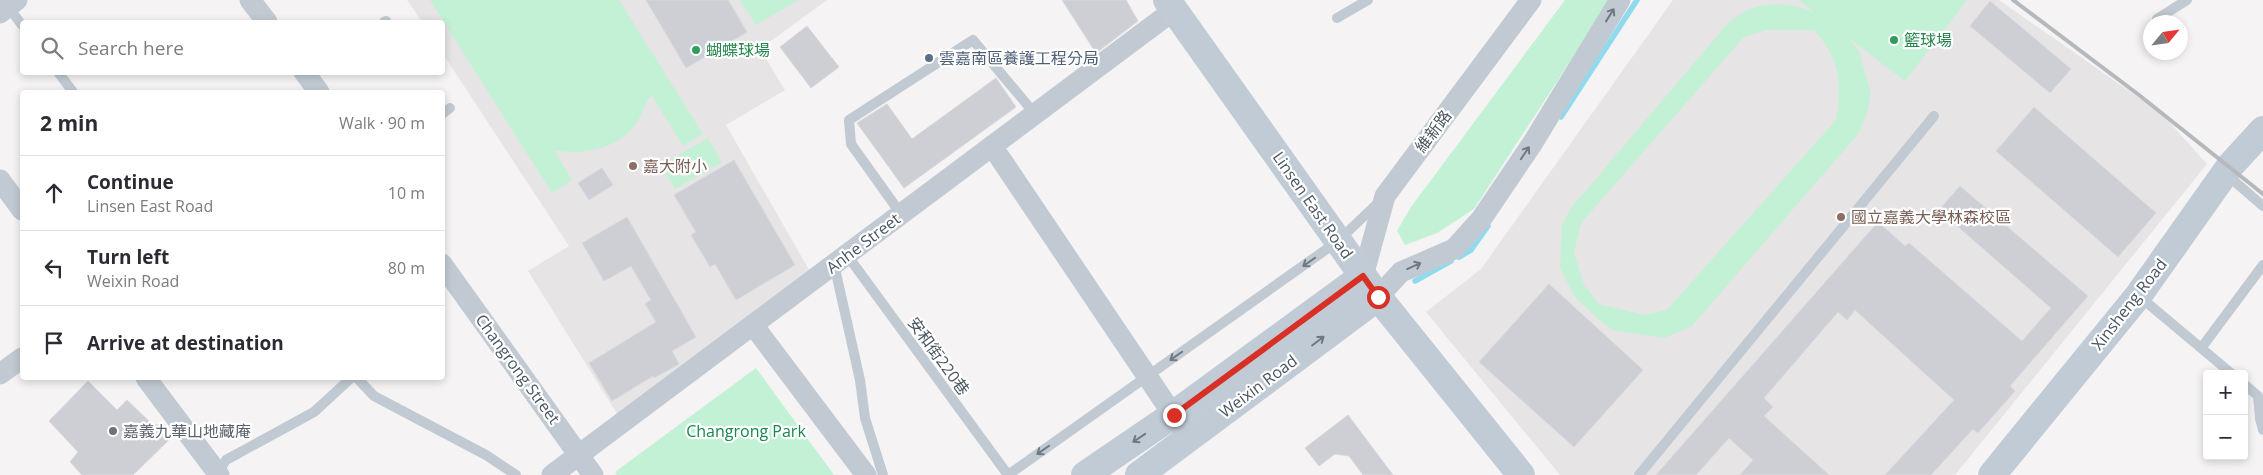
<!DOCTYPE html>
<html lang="en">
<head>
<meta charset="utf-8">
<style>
	body { margin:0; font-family:"Open Sans","Noto Sans TC",sans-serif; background:#f2f2f3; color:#2b2b33 }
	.controls { position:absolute; right:15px; bottom:15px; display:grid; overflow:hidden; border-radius:5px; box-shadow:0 2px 8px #0003 }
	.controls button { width:45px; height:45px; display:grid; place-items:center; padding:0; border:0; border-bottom:1px solid #e1e1e2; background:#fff; color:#2b2b33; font:25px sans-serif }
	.compass { position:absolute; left:2143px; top:15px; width:45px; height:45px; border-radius:50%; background:#fff; box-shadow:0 2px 8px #0003; rotate:61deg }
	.stop { position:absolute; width:15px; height:15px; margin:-11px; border:4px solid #d93025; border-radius:50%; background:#fff }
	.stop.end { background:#d93025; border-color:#fff; box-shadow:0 1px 5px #0008 }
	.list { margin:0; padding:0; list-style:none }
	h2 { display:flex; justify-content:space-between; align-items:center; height:65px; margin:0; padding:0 20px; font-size:21px }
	h2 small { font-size:16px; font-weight:400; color:#7c7c81 }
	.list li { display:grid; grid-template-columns:32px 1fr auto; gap:15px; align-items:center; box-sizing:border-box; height:75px; padding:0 20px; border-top:1px solid #e1e1e2 }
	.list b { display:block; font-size:19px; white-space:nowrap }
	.list p { margin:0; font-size:16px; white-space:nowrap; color:#7c7c81 }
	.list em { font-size:16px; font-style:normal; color:#7c7c81 }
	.icon { flex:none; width:28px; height:28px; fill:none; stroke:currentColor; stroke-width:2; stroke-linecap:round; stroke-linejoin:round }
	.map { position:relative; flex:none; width:2263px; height:475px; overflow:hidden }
	.search { position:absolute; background:#fff; box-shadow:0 2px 8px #0003; left:20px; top:20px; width:425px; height:55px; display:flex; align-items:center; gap:12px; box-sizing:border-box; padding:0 18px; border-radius:5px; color:#7c7c81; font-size:19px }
	.panel { position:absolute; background:#fff; box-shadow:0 2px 8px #0003; left:20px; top:90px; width:425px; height:290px; border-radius:5px }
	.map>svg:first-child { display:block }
</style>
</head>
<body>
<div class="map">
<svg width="2263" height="475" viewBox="0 0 2263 475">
	<rect width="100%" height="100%" fill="#f5f3f3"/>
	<g fill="#e6e4e5">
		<path d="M407,0H827L760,49L785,90L726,125L812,275L619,417L528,271L569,246L443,54L442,22H422Z"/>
		<path d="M1673,0H1999L2162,114L2207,164L1955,475H1560L1426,312L1481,269Z"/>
	</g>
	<g fill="#c3f1d5" fill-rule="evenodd">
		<path d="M430,0H619L703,134L683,146L652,96C644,102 643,113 637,122C620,149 582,156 554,150L572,180L552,193Z"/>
		<path d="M740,0H798L756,25Z"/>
		<path d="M1565,0H1610L1474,209L1437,233L1405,245L1397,231L1411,207Z"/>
		<path d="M1799,0H1967L1905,81L1849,38L1859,52L1871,94L1867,113L1859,133L1692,326L1664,338L1612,330L1595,316L1574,296L1560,267L1562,225L1571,208L1729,22C1737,17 1745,10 1753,8C1773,1 1798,4 1815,13ZM1766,30H1814C1840,59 1842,82 1836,120L1667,310L1644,315L1599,304L1584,285L1574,253L1581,223L1744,37Z"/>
		<path d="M708,138L722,162L675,189L661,165Z"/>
		<path d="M756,368L834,475H617L615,472Z"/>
	</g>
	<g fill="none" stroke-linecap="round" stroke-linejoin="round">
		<g stroke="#90daee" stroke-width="5.5">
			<path d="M1561,117L1637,0"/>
			<path d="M1459,257L1471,250L1488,226"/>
			<path d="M1415,281L1451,261"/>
		</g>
	</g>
	<g fill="#cdcfd5" stroke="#d7d9de">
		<path d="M646,0H728L747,32L686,68Z"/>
		<path d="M1062,0H1126L1138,21L1096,53Z"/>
		<path d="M1990,1L2071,69L2050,93L1970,26Z"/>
		<path d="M807,26L839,67L811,88L780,47Z"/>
		<path d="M996,78L1016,107L904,188L857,123L887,104L912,139Z"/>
		<path d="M2034,107L2156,213L2118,257L1996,151Z"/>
		<path d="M734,160L795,265L736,300L715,264L710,267L691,235L696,232L674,195Z"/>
		<path d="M602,168L613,185L589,200L578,183Z"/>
		<path d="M1960,186L2088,296L2010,386L2015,391L1978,433L1973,429L1931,475H1885L1954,400L1855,310L1847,320L1838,312L1764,398L1773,407L1764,416L1829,475H1740L1753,460L1729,438L1696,475H1656L1878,222L1905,246L1909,243L2022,341L2051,308L1939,210Z"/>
		<path d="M627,217L696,337L672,351L679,364L654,378L653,376L612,401L589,363L656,322L645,304L651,300L631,266L604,281L582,243Z"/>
		<path d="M1549,284L1643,370L1574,447L1479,362Z"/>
		<path d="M88,381L117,410L127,400L153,425L164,424L171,438L133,475H82L70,462L78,452L49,421Z"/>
		<path d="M1348,415L1393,475H1363L1349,456L1335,454L1319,466L1305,448Z"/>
	</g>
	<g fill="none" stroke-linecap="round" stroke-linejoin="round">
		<g stroke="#c1cad2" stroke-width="10">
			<path d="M6,4L22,25"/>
			<path d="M1337,18L1368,0"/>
			<path d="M2157,19L2187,0"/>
			<path d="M384,22L386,21"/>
			<path d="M58,72L73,92"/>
			<path d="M442,114L450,108"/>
			<path d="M2226,174L2263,206"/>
			<path d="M901,214L851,144L849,120L973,40L1035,114"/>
			<path d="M847,255L1008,475"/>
			<path d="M834,264L860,380L865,418L883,475"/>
			<path d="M2139,296L2232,374"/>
			<path d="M2202,347L2263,265"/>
			<path d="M357,378L374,396L486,455L516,475"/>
			<path d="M2244,384L2258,396L2260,418"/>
			<path d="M2263,417L2260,418L2263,430"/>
			<path d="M218,473L226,460L314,412L351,378"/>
			<path d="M1008,475L1338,241L1379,202"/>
			<path d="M1639,475L1934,116"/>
		</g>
		<g stroke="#c1cad2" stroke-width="21">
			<path d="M250,0L267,22"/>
			<path d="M0,13L17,0"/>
			<path d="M304,72L319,92"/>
			<path d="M992,146L1182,428"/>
			<path d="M0,180L22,210"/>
			<path d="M442,264L593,475"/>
			<path d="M1363,276L1385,196L1531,0"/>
			<path d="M1378,297L1401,272L1454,249L1482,218L1532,144L1620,0"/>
			<path d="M753,325L866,475"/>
			<path d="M0,374L22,358"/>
			<path d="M146,378L219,475"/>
			<path d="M552,475L1174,10"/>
		</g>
		<g stroke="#c1cbd6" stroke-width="28">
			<path d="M1167,0L1378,297L1521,475"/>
			<path d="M1085,475L1173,415L1363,276"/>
			<path d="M1139,475L1378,297"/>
			<path d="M1992,475L2138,296L2230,166L2263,130"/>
		</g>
		<path stroke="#b5b8bd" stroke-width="4" d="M2013,0L2139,95L2263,194"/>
	</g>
	<defs><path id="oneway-shaft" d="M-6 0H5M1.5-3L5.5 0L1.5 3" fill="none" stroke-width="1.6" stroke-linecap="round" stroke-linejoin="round" transform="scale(1.25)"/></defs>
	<g stroke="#6e7983">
		<use href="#oneway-shaft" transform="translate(1610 15) rotate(-58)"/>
		<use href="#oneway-shaft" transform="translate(1525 153) rotate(-56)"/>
		<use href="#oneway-shaft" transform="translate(1309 262) rotate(145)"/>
		<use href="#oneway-shaft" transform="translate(1414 266) rotate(-24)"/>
		<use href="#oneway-shaft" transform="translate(1176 356) rotate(145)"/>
		<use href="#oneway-shaft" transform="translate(1043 450) rotate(145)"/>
	</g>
	<g stroke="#6e7984">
		<use href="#oneway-shaft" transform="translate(1318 341) rotate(-37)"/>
		<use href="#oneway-shaft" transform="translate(1139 438) rotate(146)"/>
	</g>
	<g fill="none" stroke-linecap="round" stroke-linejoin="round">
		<path stroke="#d93025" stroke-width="6" d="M1174,415L1363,276L1378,297"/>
	</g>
	<g fill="#2e9e5b" stroke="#fff" stroke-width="2">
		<circle cx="1894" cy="40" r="5"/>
		<circle cx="696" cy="50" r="5"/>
	</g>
	<circle fill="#5c6f8a" stroke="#fff" stroke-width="2" cx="929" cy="58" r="5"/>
	<g fill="#8d6e63" stroke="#fff" stroke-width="2">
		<circle cx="633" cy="166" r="5"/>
		<circle cx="1841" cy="217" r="5"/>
	</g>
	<circle fill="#6b7280" stroke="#fff" stroke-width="2" cx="113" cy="431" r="5"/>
	<g text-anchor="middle" stroke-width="4.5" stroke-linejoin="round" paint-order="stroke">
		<g font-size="16" fill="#27864d" stroke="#fff" text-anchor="start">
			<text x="1904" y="46">籃球場</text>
			<text x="706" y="56">蝴蝶球場</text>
		</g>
		<g font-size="16" fill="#4e5e75" stroke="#fff" text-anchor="start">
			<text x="939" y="64">雲嘉南區養護工程分局</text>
		</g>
		<g font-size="16" fill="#4a5661" stroke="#fff">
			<text transform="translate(1433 131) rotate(-53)" y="6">維新路</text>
			<text transform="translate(1313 205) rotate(55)" y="6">Linsen East Road</text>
			<text transform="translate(863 243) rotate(-37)" y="6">Anhe Street</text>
			<text transform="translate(2129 304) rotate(-52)" y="6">Xinsheng Road</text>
			<text transform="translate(939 356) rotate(54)" y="6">安和街220巷</text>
			<text transform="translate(518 369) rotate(54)" y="6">Changrong Street</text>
			<text transform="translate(1258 386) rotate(-37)" y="6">Weixin Road</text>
		</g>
		<g font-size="16" fill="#785e54" stroke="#fff" text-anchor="start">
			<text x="643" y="172">嘉大附小</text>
			<text x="1851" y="223">國立嘉義大學林森校區</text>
		</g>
		<g font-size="16" fill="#5b616d" stroke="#fff" text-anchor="start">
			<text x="123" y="437">嘉義九華山地藏庵</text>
		</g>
		<g font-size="16" fill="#17864f" stroke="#fff">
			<text x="746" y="437">Changrong Park</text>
		</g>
	</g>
</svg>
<div class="controls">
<button>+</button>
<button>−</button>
</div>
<svg class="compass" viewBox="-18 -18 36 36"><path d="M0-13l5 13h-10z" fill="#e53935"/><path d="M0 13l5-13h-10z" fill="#7c7c81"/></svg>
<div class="stop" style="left:1378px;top:297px"></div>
<div class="stop end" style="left:1174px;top:415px"></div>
<div class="search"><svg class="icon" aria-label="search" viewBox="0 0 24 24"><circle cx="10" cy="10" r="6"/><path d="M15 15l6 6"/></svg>Search here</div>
<section class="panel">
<h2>2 min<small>Walk · 90 m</small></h2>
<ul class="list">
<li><svg class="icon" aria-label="ahead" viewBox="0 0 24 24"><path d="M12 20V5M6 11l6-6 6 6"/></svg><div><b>Continue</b><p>Linsen East Road</p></div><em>10 m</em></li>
<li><svg class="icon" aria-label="left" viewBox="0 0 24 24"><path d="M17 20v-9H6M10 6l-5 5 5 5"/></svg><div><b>Turn left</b><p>Weixin Road</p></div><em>80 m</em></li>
<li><svg class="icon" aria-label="arrive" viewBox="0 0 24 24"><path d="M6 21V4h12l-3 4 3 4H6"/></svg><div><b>Arrive at destination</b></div></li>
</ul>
</section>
</div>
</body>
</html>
